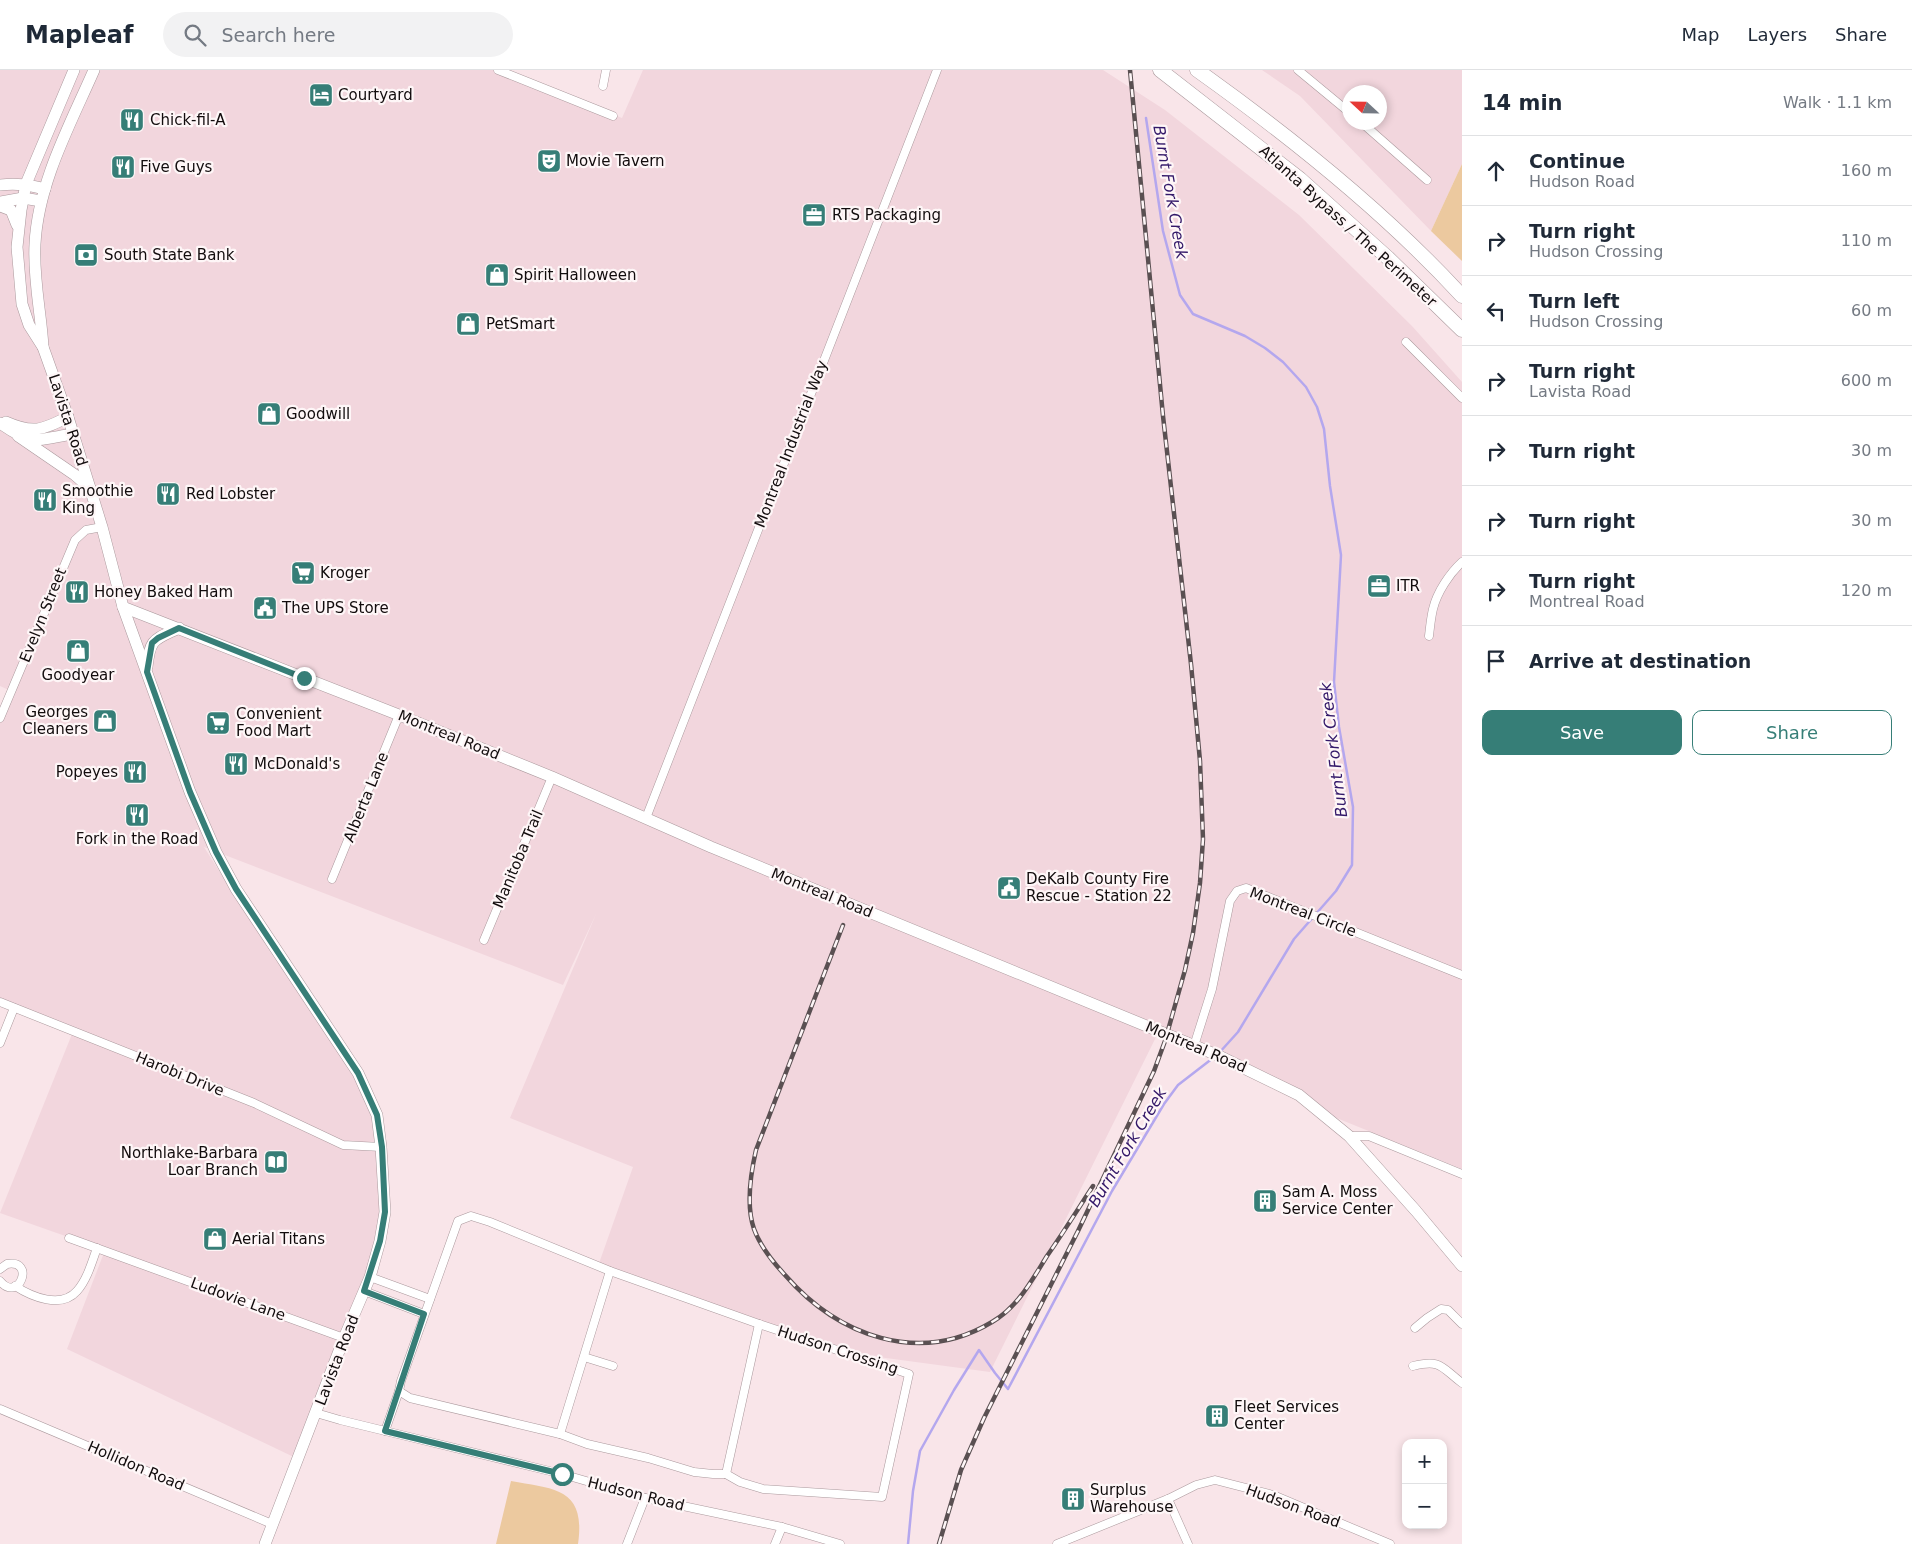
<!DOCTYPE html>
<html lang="en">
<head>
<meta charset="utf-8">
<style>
	body { margin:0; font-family:"DejaVu Sans",sans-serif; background:#f2f2f3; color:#1f2937 }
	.controls { position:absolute; right:15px; bottom:15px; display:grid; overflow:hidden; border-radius:10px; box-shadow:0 2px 8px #0003 }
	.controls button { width:45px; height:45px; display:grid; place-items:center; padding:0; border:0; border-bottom:1px solid #e0e1e3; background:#fff; color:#1f2937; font:25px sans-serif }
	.compass { position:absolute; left:1342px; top:15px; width:45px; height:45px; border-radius:50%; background:#fff; box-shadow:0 2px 8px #0003; rotate:292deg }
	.stop { position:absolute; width:15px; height:15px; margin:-11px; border:4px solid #367e77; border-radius:50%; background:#fff }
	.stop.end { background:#367e77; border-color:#fff; box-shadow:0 1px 5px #0008 }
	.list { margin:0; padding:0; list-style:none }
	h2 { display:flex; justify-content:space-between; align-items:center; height:65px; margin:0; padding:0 20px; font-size:21px }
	h2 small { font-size:16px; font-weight:400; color:#747a83 }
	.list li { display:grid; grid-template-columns:32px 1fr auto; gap:15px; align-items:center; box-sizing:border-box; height:70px; padding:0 20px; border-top:1px solid #e0e1e3 }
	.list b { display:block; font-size:19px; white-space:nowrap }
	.list p { margin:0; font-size:16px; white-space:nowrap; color:#747a83 }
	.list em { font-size:16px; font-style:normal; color:#747a83 }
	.actions { display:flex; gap:10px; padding:15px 20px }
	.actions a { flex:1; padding:11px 0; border:1px solid #367e77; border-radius:10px; text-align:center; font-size:18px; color:#367e77 }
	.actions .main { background:#367e77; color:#fff }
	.icon { flex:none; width:28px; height:28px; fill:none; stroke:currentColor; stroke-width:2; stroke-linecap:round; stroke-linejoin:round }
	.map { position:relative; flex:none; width:1462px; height:1474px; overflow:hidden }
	header { display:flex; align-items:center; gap:30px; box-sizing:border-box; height:70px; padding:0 25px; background:#fff; border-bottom:1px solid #e0e1e3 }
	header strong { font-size:24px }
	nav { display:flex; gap:28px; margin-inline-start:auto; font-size:18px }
	.search { width:350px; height:45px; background:#f2f2f3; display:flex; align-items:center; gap:12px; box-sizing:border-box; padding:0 18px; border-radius:28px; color:#747a83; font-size:19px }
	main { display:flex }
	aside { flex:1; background:#fff }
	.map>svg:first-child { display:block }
</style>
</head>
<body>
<header>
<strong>Mapleaf</strong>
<div class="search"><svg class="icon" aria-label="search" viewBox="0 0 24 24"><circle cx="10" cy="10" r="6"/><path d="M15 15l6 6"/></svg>Search here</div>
<nav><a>Map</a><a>Layers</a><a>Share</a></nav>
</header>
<main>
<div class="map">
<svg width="1462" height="1474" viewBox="0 0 1462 1474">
	<rect width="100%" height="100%" fill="#f9e5e9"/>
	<g fill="#f2d6dd" fill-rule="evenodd">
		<path d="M0,0H499L622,48L643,0H1103L1165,40L1299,145L1412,256L1462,312V1099L1312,1038L1160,959L990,1302L871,1286L597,1199L633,1097L510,1048L596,844L563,915L204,777L274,888L351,983L377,1045L386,1104L371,1209L298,1389L67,1279L105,1180L0,1143L72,964L0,932V648L11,621L0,616Z"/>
		<path d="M1262,0H1462V94L1431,161L1300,26ZM1350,22H1380V52H1350Z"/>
	</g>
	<g fill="#ecc99f">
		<path d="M1462,94V191L1431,161Z"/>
		<path d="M511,1411C555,1419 586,1418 578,1474H496Z"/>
	</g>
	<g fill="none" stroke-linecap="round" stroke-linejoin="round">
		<g stroke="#b4a7ee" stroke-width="2.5">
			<path d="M1146,48L1163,161L1180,225L1193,244L1245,266L1265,278L1283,292L1306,317L1317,337L1324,359L1330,416L1341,485L1334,612L1339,657L1353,737L1352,795L1336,821L1294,869L1238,962L1219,983"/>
			<path d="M908,1474L913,1421L920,1381L954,1320L979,1280L995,1303L1008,1319L1112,1121L1164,1034L1178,1015L1213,988"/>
		</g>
		<defs>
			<g id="street">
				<path d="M498,0L613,46"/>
				<path d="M1298,0L1350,43"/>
				<path d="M603,16L606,0"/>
				<path d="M1361,52L1427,110"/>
				<path d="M1406,272L1462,328"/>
				<path d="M1429,566C1430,557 1431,547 1433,539C1437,522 1450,503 1462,492"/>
				<path d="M0,648L75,470L86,460L102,457"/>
				<path d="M646,748L937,0"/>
				<path d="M332,809L399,645"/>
				<path d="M484,870L552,707"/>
				<path d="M0,932L254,1033L343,1075L381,1077"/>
				<path d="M0,973L14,938"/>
				<path d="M1194,976L1212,919L1230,831L1237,821L1246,818L1462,905"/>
				<path d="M1349,1066H1369L1462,1104"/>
				<path d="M69,1168L344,1268"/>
				<path d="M0,1199L7,1194C36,1189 19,1234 0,1211"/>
				<path d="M370,1207L430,1229"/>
				<path d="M15,1216C32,1227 61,1239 77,1221C87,1210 92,1192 97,1178"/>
				<path d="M364,1221L424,1244"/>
				<path d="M1415,1258L1427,1248L1441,1239L1448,1240L1462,1254"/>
				<path d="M584,1287L613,1296"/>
				<path d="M1413,1296C1441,1289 1441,1297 1462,1313"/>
				<path d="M399,1321L410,1328L560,1364L587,1374L648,1388L694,1402L713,1404H726"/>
				<path d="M0,1339L272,1454"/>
				<path d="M316,1343L340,1350L562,1404L645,1428L782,1457L840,1474"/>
				<path d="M385,1361L399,1321L401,1311L458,1151L471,1146L490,1152L610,1201L759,1254L909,1304L882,1427L763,1419L740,1412L726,1404"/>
				<path d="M560,1364L610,1201"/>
				<path d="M726,1404L759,1254"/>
				<path d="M1168,1429L1188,1474"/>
				<path d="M627,1474L645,1428"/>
				<path d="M775,1474L782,1457"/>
				<path d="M1057,1474L1168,1429L1196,1415L1215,1410L1273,1425L1390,1474"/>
			</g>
			<g id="secondary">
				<path d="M74,0L26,114L21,140L17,177L22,234L29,255L43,277L68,347L102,457L123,537L190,722L216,782L236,819L358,1003L377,1045L381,1077L385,1142L380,1171L370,1207L344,1268L265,1474"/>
				<path d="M0,115C17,113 29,115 45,119"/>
				<path d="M0,132L23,128L41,131"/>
				<path d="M0,136L11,140L17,155"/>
				<path d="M43,277C41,242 33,209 35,174C38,113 70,55 94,0"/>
				<path d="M6,352C33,364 42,360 68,347"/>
				<path d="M0,353C32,376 36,370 73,364"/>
				<path d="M18,366L75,405L90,418"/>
				<path d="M123,537L399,645L552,707L711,777L1217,985L1299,1025L1349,1066L1416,1141L1462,1196"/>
				<path d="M147,597C150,568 154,570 179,558"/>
			</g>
			<g id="highway">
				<path d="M1160,0L1300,109L1388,188L1462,260"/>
				<path d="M1197,0C1291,67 1384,141 1462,226"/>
			</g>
		</defs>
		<use href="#street" stroke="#ab999d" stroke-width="9"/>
		<use href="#secondary" stroke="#ab999d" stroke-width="12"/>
		<use href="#highway" stroke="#ab999d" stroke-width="15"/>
		<use href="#street" stroke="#fff" stroke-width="8"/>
		<use href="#secondary" stroke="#fff" stroke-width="11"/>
		<use href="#highway" stroke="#fff" stroke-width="14"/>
		<defs>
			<g id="rail">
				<path d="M843,855L756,1080C751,1102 746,1136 754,1159C760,1176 773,1192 785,1205C838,1266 919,1296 992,1252C1018,1237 1032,1210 1047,1186C1063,1163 1078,1139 1093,1116"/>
				<path d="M939,1474L961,1400L984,1348L1078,1161L1154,1001L1165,971L1185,900L1193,863L1200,813L1203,769L1200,691L1191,594L1163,346L1130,0"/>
			</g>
		</defs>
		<use href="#rail" stroke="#5a5052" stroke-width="4.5"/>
		<use href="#rail" stroke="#fef6f7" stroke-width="2.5" stroke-dasharray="8" stroke-linecap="butt"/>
	</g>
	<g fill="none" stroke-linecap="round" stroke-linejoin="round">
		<path stroke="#367e77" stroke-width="6" d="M304,608L179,558L158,568L152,573L147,602L190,722L216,782L236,819L358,1003L377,1045L382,1077L385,1142L380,1171L364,1221L424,1244L385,1361L562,1404"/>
	</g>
	<defs>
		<symbol id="hotel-square" viewBox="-11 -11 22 22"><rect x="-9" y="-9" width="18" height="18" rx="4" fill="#367e77" stroke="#fef6f7"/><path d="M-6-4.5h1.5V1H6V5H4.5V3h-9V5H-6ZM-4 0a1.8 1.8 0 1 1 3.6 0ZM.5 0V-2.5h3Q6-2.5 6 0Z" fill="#fff"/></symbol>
		<symbol id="restaurant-square" viewBox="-11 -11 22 22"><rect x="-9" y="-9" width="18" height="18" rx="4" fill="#367e77" stroke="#fef6f7"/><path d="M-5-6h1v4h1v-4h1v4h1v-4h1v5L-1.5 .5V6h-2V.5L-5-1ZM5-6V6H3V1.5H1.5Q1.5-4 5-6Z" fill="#fff"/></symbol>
		<symbol id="theatre-square" viewBox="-11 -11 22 22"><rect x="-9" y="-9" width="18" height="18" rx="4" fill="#367e77" stroke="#fef6f7"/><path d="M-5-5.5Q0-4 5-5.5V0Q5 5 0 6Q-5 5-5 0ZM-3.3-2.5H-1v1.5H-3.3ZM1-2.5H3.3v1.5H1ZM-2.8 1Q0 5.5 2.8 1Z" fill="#fff"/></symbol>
		<symbol id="office-square" viewBox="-11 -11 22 22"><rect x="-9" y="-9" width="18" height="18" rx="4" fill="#367e77" stroke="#fef6f7"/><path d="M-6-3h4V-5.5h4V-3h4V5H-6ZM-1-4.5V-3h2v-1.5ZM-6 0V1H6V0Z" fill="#fff"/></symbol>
		<symbol id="bank-square" viewBox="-11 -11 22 22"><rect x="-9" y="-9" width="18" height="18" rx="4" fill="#367e77" stroke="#fef6f7"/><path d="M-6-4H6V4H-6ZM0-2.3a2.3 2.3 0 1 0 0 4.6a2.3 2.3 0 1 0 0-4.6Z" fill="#fff"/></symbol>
		<symbol id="shop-square" viewBox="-11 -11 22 22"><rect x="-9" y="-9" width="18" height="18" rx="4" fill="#367e77" stroke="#fef6f7"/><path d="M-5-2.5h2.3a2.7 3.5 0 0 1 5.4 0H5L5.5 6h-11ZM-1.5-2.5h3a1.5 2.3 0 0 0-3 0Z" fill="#fff"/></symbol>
		<symbol id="supermarket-square" viewBox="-11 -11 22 22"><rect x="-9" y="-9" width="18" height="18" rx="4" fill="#367e77" stroke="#fef6f7"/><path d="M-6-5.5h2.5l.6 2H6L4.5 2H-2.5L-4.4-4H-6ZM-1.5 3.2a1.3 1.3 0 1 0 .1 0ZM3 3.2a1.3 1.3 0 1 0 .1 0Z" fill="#fff"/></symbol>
		<symbol id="civic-square" viewBox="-11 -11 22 22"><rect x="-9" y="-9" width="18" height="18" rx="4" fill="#367e77" stroke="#fef6f7"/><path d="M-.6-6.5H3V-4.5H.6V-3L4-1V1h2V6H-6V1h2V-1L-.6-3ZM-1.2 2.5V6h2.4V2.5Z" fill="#fff"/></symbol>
		<symbol id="library-square" viewBox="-11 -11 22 22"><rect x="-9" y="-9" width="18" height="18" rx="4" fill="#367e77" stroke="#fef6f7"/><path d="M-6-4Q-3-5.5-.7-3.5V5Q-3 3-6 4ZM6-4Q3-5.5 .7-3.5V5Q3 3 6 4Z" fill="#fff"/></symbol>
		<symbol id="building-square" viewBox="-11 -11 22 22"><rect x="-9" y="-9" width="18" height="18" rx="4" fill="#367e77" stroke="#fef6f7"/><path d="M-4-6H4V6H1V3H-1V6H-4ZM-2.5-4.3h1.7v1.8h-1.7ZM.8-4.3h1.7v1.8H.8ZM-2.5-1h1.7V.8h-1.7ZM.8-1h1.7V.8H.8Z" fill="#fff"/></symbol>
	</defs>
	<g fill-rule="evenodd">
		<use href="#hotel-square" x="307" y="11" width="28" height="28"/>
		<use href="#restaurant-square" x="118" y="36" width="28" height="28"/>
		<use href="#theatre-square" x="535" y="77" width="28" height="28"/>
		<use href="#restaurant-square" x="109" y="83" width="28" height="28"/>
		<use href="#office-square" x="800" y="131" width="28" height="28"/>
		<use href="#bank-square" x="72" y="171" width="28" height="28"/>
		<use href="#shop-square" x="483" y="191" width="28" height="28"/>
		<use href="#shop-square" x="454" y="240" width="28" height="28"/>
		<use href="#shop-square" x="255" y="330" width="28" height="28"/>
		<use href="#restaurant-square" x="154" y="410" width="28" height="28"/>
		<use href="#restaurant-square" x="31" y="416" width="28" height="28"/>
		<use href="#supermarket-square" x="289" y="489" width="28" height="28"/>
		<use href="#office-square" x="1365" y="502" width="28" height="28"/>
		<use href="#restaurant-square" x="63" y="508" width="28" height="28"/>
		<use href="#civic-square" x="251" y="524" width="28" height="28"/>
		<use href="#shop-square" x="64" y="567" width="28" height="28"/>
		<use href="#shop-square" x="91" y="637" width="28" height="28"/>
		<use href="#supermarket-square" x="204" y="639" width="28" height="28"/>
		<use href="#restaurant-square" x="222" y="680" width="28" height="28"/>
		<use href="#restaurant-square" x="121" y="688" width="28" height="28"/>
		<use href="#restaurant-square" x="123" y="731" width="28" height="28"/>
		<use href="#civic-square" x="995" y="804" width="28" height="28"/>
		<use href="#library-square" x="262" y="1078" width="28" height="28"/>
		<use href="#building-square" x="1251" y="1117" width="28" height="28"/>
		<use href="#shop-square" x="201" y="1155" width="28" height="28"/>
		<use href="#building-square" x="1203" y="1332" width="28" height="28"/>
		<use href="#building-square" x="1059" y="1415" width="28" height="28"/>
	</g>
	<g text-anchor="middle" stroke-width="4.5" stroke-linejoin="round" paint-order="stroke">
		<g font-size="15" fill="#120c0d" stroke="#fef6f7" text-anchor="start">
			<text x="338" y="30">Courtyard</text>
			<text x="150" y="55">Chick-fil-A</text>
			<text x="566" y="96">Movie Tavern</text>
			<text x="140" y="102">Five Guys</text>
			<text x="832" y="150">RTS Packaging</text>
			<text x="104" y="190">South State Bank</text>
			<text x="514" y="210">Spirit Halloween</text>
			<text x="486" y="259">PetSmart</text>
			<text x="286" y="349">Goodwill</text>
			<text x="62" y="426">Smoothie<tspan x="62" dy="17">King</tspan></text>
			<text x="186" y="429">Red Lobster</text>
			<text x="320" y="508">Kroger</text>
			<text x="1396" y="521">ITR</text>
			<text x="94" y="527">Honey Baked Ham</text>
			<text x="282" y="543">The UPS Store</text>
			<text x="78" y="610" text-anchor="middle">Goodyear</text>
			<text x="88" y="647" text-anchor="end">Georges<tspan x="88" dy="17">Cleaners</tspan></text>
			<text x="236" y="649">Convenient<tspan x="236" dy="17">Food Mart</tspan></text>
			<text x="254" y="699">McDonald's</text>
			<text x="118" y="707" text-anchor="end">Popeyes</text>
			<text x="137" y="774" text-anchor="middle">Fork in the Road</text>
			<text x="1026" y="814">DeKalb County Fire<tspan x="1026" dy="17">Rescue - Station 22</tspan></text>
			<text x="258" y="1088" text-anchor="end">Northlake-Barbara<tspan x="258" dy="17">Loar Branch</tspan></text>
			<text x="1282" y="1127">Sam A. Moss<tspan x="1282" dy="17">Service Center</tspan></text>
			<text x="232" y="1174">Aerial Titans</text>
			<text x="1234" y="1342">Fleet Services<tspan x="1234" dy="17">Center</tspan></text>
			<text x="1090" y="1425">Surplus<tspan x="1090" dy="17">Warehouse</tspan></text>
		</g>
		<g font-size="15" fill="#120c0d" stroke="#fef6f7">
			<text transform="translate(1348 156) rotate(42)" y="5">Atlanta Bypass / The Perimeter</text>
			<text transform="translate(68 350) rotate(72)" y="5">Lavista Road</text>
			<text transform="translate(791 374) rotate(-69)" y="5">Montreal Industrial Way</text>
			<text transform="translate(43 545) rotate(-68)" y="5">Evelyn Street</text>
			<text transform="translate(449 665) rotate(22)" y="5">Montreal Road</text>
			<text transform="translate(366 727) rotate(-68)" y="5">Alberta Lane</text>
			<text transform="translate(518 789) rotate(-67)" y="5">Manitoba Trail</text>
			<text transform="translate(822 823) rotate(22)" y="5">Montreal Road</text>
			<text transform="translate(1303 842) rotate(21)" y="5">Montreal Circle</text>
			<text transform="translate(1196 977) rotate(23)" y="5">Montreal Road</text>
			<text transform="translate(180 1004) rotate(22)" y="5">Harobi Drive</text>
			<text transform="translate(238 1229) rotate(20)" y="5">Ludovie Lane</text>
			<text transform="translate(838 1280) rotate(18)" y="5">Hudson Crossing</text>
			<text transform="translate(337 1290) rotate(-69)" y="5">Lavista Road</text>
			<text transform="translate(136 1396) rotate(23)" y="5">Hollidon Road</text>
			<text transform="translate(636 1424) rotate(14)" y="5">Hudson Road</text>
			<text transform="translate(1293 1436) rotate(20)" y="5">Hudson Road</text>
		</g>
		<g font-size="16" font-style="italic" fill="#331869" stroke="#fef6f7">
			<text transform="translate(1171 122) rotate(80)" y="6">Burnt Fork Creek</text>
			<text transform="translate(1333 680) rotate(-97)" y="6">Burnt Fork Creek</text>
			<text transform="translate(1127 1077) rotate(-59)" y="6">Burnt Fork Creek</text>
		</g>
	</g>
</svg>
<div class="controls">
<button>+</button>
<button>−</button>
</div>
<svg class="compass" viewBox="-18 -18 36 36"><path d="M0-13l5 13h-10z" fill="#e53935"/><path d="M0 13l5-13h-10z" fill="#747a83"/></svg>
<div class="stop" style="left:562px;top:1404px"></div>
<div class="stop end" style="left:304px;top:608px"></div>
</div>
<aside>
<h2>14 min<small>Walk · 1.1 km</small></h2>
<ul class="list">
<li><svg class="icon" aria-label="ahead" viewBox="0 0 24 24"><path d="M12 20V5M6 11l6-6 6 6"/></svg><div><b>Continue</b><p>Hudson Road</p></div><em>160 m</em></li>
<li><svg class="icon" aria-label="right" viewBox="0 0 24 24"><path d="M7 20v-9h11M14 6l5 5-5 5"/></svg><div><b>Turn right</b><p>Hudson Crossing</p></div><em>110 m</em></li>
<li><svg class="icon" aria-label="left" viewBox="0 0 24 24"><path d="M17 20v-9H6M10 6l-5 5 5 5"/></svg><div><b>Turn left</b><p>Hudson Crossing</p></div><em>60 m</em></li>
<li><svg class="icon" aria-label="right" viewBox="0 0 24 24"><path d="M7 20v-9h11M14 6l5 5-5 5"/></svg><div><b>Turn right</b><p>Lavista Road</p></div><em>600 m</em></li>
<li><svg class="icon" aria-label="right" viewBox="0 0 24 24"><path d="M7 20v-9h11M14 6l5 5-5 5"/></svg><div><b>Turn right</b></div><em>30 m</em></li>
<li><svg class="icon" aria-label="right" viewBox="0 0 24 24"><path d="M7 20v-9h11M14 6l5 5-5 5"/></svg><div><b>Turn right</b></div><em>30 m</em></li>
<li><svg class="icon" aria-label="right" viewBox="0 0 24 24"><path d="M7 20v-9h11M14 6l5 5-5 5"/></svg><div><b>Turn right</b><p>Montreal Road</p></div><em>120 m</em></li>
<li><svg class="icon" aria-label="arrive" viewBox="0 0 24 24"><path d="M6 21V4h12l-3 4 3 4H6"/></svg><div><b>Arrive at destination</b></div></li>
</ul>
<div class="actions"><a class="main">Save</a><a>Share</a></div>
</aside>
</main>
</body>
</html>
